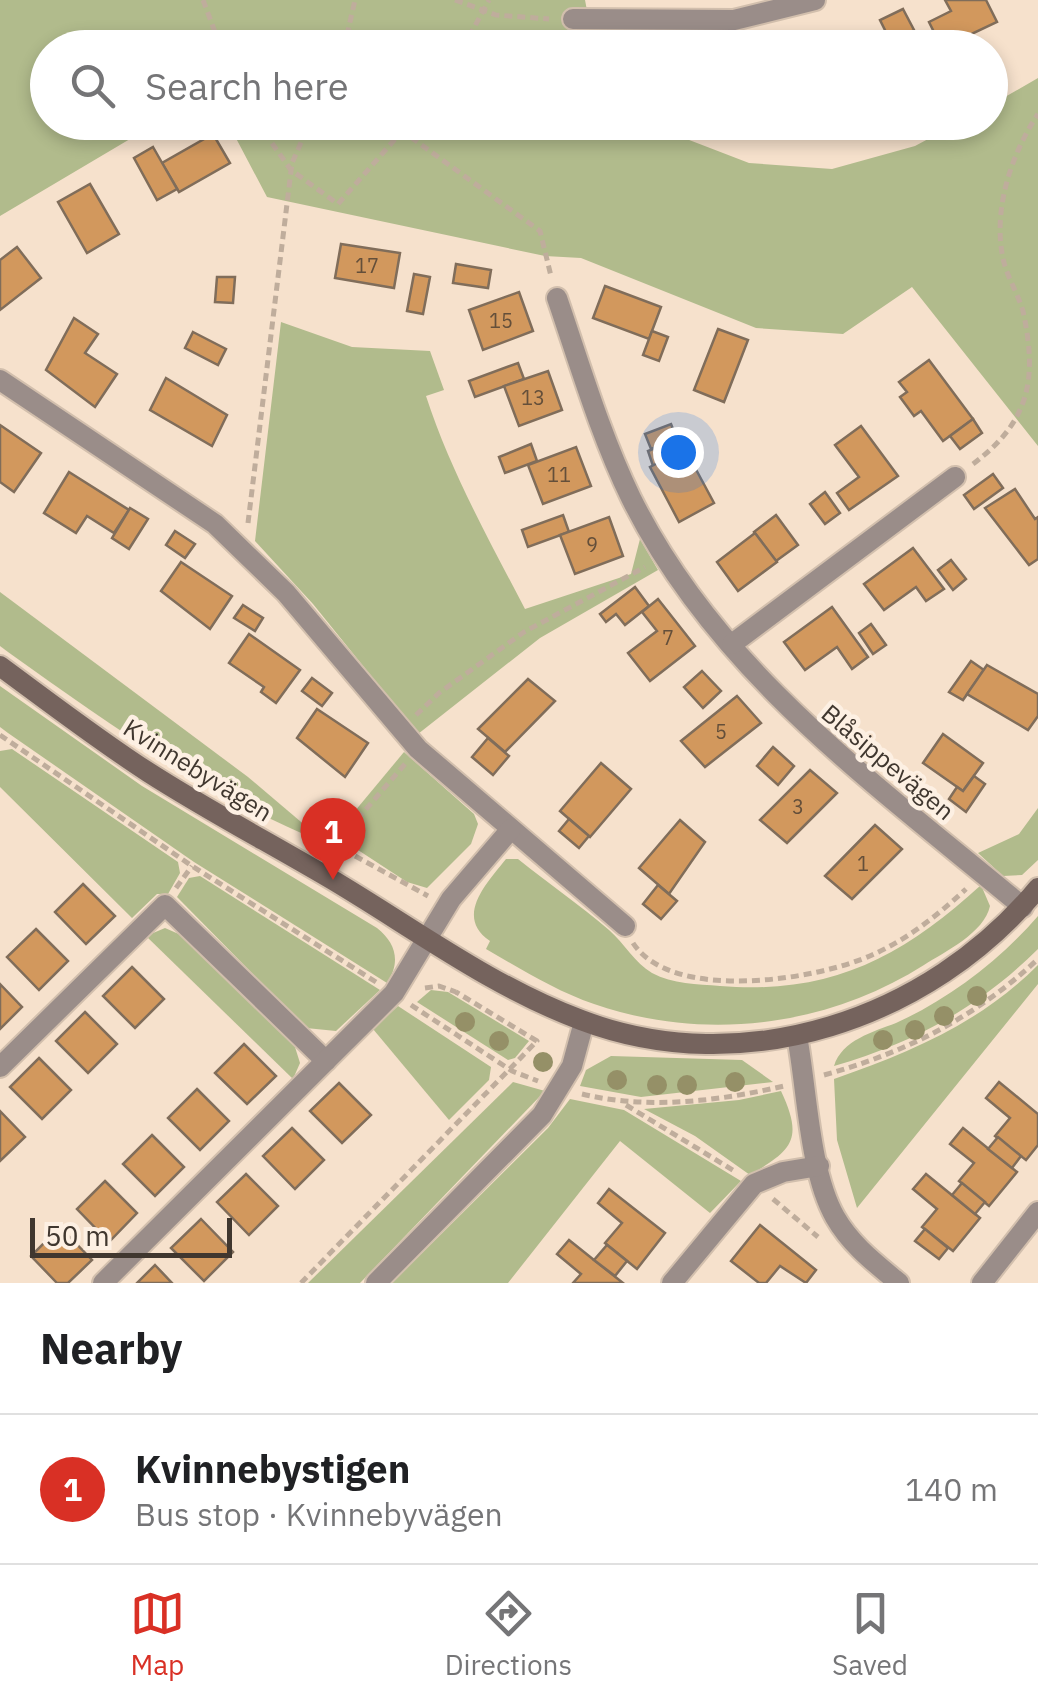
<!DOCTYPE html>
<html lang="en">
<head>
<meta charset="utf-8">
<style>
	body { margin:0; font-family:"IBM Plex Sans",sans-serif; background:#f2f2f2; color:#202124 }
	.scale { position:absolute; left:30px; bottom:25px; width:202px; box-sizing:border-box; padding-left:10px; border:5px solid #40372f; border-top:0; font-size:28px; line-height:35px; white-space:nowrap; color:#40372f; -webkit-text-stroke:8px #fdf0e3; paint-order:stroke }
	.you { position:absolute; left:678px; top:452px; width:35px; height:35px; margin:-25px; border:8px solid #fff; border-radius:50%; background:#1a73e8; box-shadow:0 0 0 15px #1a73e833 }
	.badge { display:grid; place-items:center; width:65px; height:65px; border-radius:50%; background:#d93025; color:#fff; font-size:32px; font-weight:700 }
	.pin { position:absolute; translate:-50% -82px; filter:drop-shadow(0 2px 5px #0008) }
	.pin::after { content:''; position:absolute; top:52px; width:35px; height:30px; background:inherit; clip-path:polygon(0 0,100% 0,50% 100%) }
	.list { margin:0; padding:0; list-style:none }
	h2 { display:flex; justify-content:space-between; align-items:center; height:130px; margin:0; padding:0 40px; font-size:42px }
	h2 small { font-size:32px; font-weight:400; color:#757577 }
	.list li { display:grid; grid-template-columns:65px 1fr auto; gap:30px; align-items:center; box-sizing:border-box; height:150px; padding:0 40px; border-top:2px solid #e0e0e0 }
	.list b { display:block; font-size:38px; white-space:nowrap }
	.list p { margin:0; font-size:32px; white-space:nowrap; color:#757577 }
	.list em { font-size:32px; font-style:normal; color:#757577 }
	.icon { flex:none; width:55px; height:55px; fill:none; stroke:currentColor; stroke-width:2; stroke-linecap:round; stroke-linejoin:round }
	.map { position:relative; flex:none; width:1038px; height:1283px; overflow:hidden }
	.search { position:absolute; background:#fff; box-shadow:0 5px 15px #0003; left:30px; right:30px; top:30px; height:110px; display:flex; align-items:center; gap:25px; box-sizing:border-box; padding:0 35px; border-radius:55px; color:#757577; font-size:38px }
	.sheet { height:280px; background:#fff }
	nav { display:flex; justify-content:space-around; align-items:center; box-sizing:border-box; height:140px; border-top:2px solid #e0e0e0; background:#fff; font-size:28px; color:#757577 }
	nav a { display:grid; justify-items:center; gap:5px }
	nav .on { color:#d93025 }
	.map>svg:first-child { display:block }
</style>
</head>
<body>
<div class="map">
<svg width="1038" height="1283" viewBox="0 0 1038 1283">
	<rect width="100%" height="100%" fill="#f6e1cc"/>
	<g fill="#b1bb8c">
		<path d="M0,0H585L594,47L48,48V122L157,123L0,216Z"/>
		<path d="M1038,78V446L912,287L843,334L756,328L581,258L545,256L267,197L228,123H645L749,163L832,169L915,146L958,123L990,122L991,105Z"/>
		<path d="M281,322L352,347L430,351L444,390L426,396C450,470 489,540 525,609L631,574L640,539L658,570L540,638L418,734L313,604L255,541Z"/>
		<path d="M0,592L248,777L327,844C211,797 110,725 8,652L0,646Z"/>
		<path d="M0,686L142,786L377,928C396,943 401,962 387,983L194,862L8,733L0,727Z"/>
		<path d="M12,749L178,862L180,873L168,894H157L132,918L0,787V751Z"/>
		<path d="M404,752L474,814L478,824L471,844L427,888L407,882L335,835Z"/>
		<path d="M1038,808V860L1022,875L1003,876L978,853L1019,834Z"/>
		<path d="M506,859H518C548,883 580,905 609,930C624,943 635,963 652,973C673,984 697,984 720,986C830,995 901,958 981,885L990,906C984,933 946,951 924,965C826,1027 704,1042 594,1004C556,991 521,969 486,949L490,941C455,917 485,885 506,859Z"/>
		<path d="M200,876L380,990L336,1031L306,1028L177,897L189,878Z"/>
		<path d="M1038,916V949C980,1007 914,1043 834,1066C842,1040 873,1032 896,1023C949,999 1000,960 1038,916Z"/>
		<path d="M165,928L181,935L295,1047L300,1063L293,1079L146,936Z"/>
		<path d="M1038,965V984L857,1208L837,1140L834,1079C911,1052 980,1023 1038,965Z"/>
		<path d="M431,990L448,992L529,1041L515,1058L508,1060L417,1002Z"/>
		<path d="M398,1006L491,1067L489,1080L449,1120L373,1029Z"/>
		<path d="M611,1056L742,1060L773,1082L641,1097L580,1086L586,1070Z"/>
		<path d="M513,1082L545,1091L360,1283H308Z"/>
		<path d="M781,1091C804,1140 792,1150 750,1175L695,1136L644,1109L739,1100Z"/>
		<path d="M570,1099L624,1110L741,1181L710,1213L620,1141L508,1283H392L548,1128Z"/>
	</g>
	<g fill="#d2985d" stroke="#806d5a" stroke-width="2.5">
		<path d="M945,0H986L997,22L942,48L929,22L951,11Z"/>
		<path d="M903,9L914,30L891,42L880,20Z"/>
		<path d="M213,134L230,163L179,192L162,163Z"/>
		<path d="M153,147L177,189L157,200L134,158Z"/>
		<path d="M90,184L119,234L87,253L58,202Z"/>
		<path d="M341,244L400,253L394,288L335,278Z"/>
		<path d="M17,247L41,278L0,310V260Z"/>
		<path d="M456,264L491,270L488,288L453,283Z"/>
		<path d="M414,274L430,277L423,314L407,311Z"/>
		<path d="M217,277H235L233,303L215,302Z"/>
		<path d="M605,286L661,307L649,339L593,318Z"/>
		<path d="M519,292L533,331L483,350L469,310Z"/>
		<path d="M74,318L98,334L85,353L117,374L95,407L46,370Z"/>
		<path d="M718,329L748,340L724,402L694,390Z"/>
		<path d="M652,331L668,337L659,361L643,355Z"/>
		<path d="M193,332L226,349L218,365L185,348Z"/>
		<path d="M929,360L973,419L943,441L921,411L914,416L900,397L907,392L899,382Z"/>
		<path d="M518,363L524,379L475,397L469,381Z"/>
		<path d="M548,371L562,410L519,426L504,386Z"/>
		<path d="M166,378L227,415L212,446L150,410Z"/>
		<path d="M973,419L982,433L960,449L950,436Z"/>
		<path d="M671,424L677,439L651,449L645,434Z"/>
		<path d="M0,425L41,453L14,492L0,482Z"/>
		<path d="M861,426L898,476L849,510L837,493L859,477L835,445Z"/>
		<path d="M680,438L685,449L653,466L648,451Z"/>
		<path d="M531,444L537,461L505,473L499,457Z"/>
		<path d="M576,447L591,486L543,504L528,465Z"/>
		<path d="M685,449L714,503L679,522L650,467Z"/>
		<path d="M69,472L129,510L114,533L87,516L76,533L44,513Z"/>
		<path d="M993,474L1003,488L974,509L964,495Z"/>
		<path d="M1015,489L1035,519L1038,517V559L1029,565L985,508Z"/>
		<path d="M825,492L840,513L825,524L810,504Z"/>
		<path d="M130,508L148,519L129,549L112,538Z"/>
		<path d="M563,515L569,532L528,547L522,530Z"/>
		<path d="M776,515L798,545L776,561L754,532Z"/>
		<path d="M609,517L623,556L575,574L560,535Z"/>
		<path d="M175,531L195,544L185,558L166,545Z"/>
		<path d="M755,533L777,562L738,591L717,562Z"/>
		<path d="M913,548L944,589L926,601L916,587L884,610L864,584Z"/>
		<path d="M951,560L966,579L953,590L938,570Z"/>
		<path d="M181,562L232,596L210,629L161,591Z"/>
		<path d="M635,587L649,606L625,625L616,614L606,622L600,614Z"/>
		<path d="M658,599L695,646L650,681L628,653L657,631L642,612Z"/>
		<path d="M243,605L263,618L255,631L234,618Z"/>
		<path d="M832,607L868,657L852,669L837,647L805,670L784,642Z"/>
		<path d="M871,624L886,645L873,654L859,633Z"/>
		<path d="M249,634L300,670L276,703L261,692L264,687L229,663Z"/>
		<path d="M971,661L984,670L963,700L949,692Z"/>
		<path d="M987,665L1038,694V716L1028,730L967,694Z"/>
		<path d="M702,671L721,691L703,708L684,687Z"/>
		<path d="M312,678L332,693L322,706L302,691Z"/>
		<path d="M528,679L555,701L505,752L478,729Z"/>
		<path d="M737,696L761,723L705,767L681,741Z"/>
		<path d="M317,709L368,743L345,777L297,738Z"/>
		<path d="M943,734L983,763L963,791L923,763Z"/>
		<path d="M488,738L509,756L493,775L472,757Z"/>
		<path d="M773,747L794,766L778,785L757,766Z"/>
		<path d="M601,763L631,789L590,837L560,811Z"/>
		<path d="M810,770L837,793L787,843L760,820Z"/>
		<path d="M974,776L985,784L966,812L949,799L957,787L963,791Z"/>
		<path d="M569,819L589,836L579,848L559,831Z"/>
		<path d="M680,820L705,842L669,894L639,868Z"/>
		<path d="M875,825L902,849L852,899L825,876Z"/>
		<path d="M83,884L115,916L86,944L55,912Z"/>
		<path d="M658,885L677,901L661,919L643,904Z"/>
		<path d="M36,929L68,961L39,990L7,957Z"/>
		<path d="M132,967L164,999L135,1028L103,996Z"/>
		<path d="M0,984L22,1007L0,1029Z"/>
		<path d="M85,1012L117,1044L88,1073L56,1041Z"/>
		<path d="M244,1044L276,1076L247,1104L215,1073Z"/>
		<path d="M39,1058L71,1090L42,1119L10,1087Z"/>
		<path d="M999,1082L1038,1114V1145L1026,1160L995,1136L1010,1118L986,1098Z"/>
		<path d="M339,1083L371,1115L342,1143L310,1111Z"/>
		<path d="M197,1089L229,1121L200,1150L168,1118Z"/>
		<path d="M0,1111L25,1137L0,1161Z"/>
		<path d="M292,1128L324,1160L295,1189L263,1156Z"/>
		<path d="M963,1128L1017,1172L989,1206L959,1181L974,1163L950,1144Z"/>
		<path d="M152,1135L184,1167L155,1196L123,1164Z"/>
		<path d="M998,1137L1021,1156L1012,1168L988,1149Z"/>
		<path d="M246,1174L278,1206L249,1235L217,1202Z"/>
		<path d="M926,1174L980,1218L953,1251L922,1227L937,1209L913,1189Z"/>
		<path d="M105,1181L137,1213L109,1242L77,1209Z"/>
		<path d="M962,1183L985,1202L975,1214L952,1195Z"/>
		<path d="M609,1189L665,1233L637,1269L605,1243L622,1223L598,1203Z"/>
		<path d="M201,1219L233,1252L204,1281L171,1248Z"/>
		<path d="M760,1225L816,1270L806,1283L780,1266L766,1283H759L731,1261Z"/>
		<path d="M60,1227L92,1260L68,1283H57L31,1256Z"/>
		<path d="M925,1229L948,1248L939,1259L915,1241Z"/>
		<path d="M569,1240L594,1260L623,1283H573L581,1274L557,1254Z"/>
		<path d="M607,1245L627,1261L615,1276L594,1260Z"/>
		<path d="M155,1265L172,1283H137Z"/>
	</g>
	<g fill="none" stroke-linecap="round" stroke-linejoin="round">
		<defs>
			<g id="street">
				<path d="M573,19L734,20L815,0"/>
				<path d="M557,298C580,365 600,434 631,498C717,672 878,786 1023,907"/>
				<path d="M0,380L215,524L286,593L418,749L625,926"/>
				<path d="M732,644L955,477"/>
				<path d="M797,1036C807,1089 809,1171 835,1217C851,1245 875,1263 899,1283"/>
				<path d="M0,1067L165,905L326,1061"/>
				<path d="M103,1283L394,993L451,899L511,829"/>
				<path d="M376,1283L542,1115L572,1066L584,1022"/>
				<path d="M672,1283L754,1184L783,1172L819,1166"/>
				<path d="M982,1283L1038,1212"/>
			</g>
			<path id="secondary" d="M0,666C49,702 97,739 148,772C207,810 270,843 331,879C412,927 492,987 581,1020C744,1082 930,1019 1038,888"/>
		</defs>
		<use href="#street" stroke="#d2bfad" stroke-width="24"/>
		<use href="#secondary" stroke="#d2bfad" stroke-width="24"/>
		<g stroke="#bfad9c" stroke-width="5" stroke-dasharray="8 5" stroke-linecap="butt">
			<path d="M203,0L221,48"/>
			<path d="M455,0L496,15L549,19"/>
			<path d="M344,48L355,0"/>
			<path d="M463,48L489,0"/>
			<path d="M257,122L291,170L338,204L410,122"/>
			<path d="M390,122L540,231L551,276"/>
			<path d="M973,464C1029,422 1038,380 1023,311C1017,291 1005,274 1002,253C994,206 1012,153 1038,114"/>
			<path d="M248,523L292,163L310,122"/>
			<path d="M416,715L439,693L524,632L645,567"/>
			<path d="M0,735L192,866L376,982"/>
			<path d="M405,764L335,845L428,896"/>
			<path d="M176,888L192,866"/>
			<path d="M633,943C672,1003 817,980 872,955C908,939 938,915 966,889"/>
			<path d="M425,988L439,986L456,992L459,986"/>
			<path d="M411,1005L512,1071L538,1081"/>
			<path d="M824,1075C905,1053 976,1017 1038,959"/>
			<path d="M582,1094C648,1110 719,1101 784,1086"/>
			<path d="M626,1105L736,1172"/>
			<path d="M773,1199L818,1237"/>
			<path d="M301,1283L537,1041L456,992"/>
		</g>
		<use href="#street" stroke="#9a8d89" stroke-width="20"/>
		<use href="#secondary" stroke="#75635d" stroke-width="20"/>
	</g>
	<g fill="#959067">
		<circle cx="977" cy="996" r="10"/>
		<circle cx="944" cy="1016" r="10"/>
		<circle cx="465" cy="1022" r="10"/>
		<circle cx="915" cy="1030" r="10"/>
		<circle cx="883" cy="1040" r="10"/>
		<circle cx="499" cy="1041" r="10"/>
		<circle cx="543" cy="1062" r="10"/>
		<circle cx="617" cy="1080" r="10"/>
		<circle cx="735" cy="1082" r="10"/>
		<circle cx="657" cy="1085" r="10"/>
		<circle cx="687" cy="1085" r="10"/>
	</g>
	<g text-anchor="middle" stroke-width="9" stroke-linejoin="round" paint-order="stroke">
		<g font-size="20" fill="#644f3a">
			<text x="367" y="273">17</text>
			<text x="501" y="328">15</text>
			<text x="533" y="405">13</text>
			<text x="559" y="482">11</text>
			<text x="592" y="552">9</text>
			<text x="668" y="645">7</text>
			<text x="721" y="739">5</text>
			<text x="798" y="814">3</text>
			<text x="863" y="871">1</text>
		</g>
		<g font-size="25" fill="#40372f" stroke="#fdf0e3">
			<text transform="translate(888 762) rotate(40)" y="9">Blåsippevägen</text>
			<text transform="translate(198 770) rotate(32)" y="9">Kvinnebyvägen</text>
		</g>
	</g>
</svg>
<div class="scale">50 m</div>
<div class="you"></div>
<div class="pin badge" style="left:333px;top:880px">1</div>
<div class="search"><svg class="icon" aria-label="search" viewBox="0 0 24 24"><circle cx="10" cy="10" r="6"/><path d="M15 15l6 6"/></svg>Search here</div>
</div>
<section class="sheet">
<h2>Nearby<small></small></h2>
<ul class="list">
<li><span class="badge">1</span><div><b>Kvinnebystigen</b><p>Bus stop · Kvinnebyvägen</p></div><em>140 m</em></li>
</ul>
</section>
<nav>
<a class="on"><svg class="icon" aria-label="map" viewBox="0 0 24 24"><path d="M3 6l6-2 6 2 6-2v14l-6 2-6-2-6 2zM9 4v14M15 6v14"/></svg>Map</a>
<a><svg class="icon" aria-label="directions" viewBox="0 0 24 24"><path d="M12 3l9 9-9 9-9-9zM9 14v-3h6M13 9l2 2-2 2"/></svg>Directions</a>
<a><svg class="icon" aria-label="saved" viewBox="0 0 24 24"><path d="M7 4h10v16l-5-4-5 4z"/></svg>Saved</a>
</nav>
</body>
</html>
